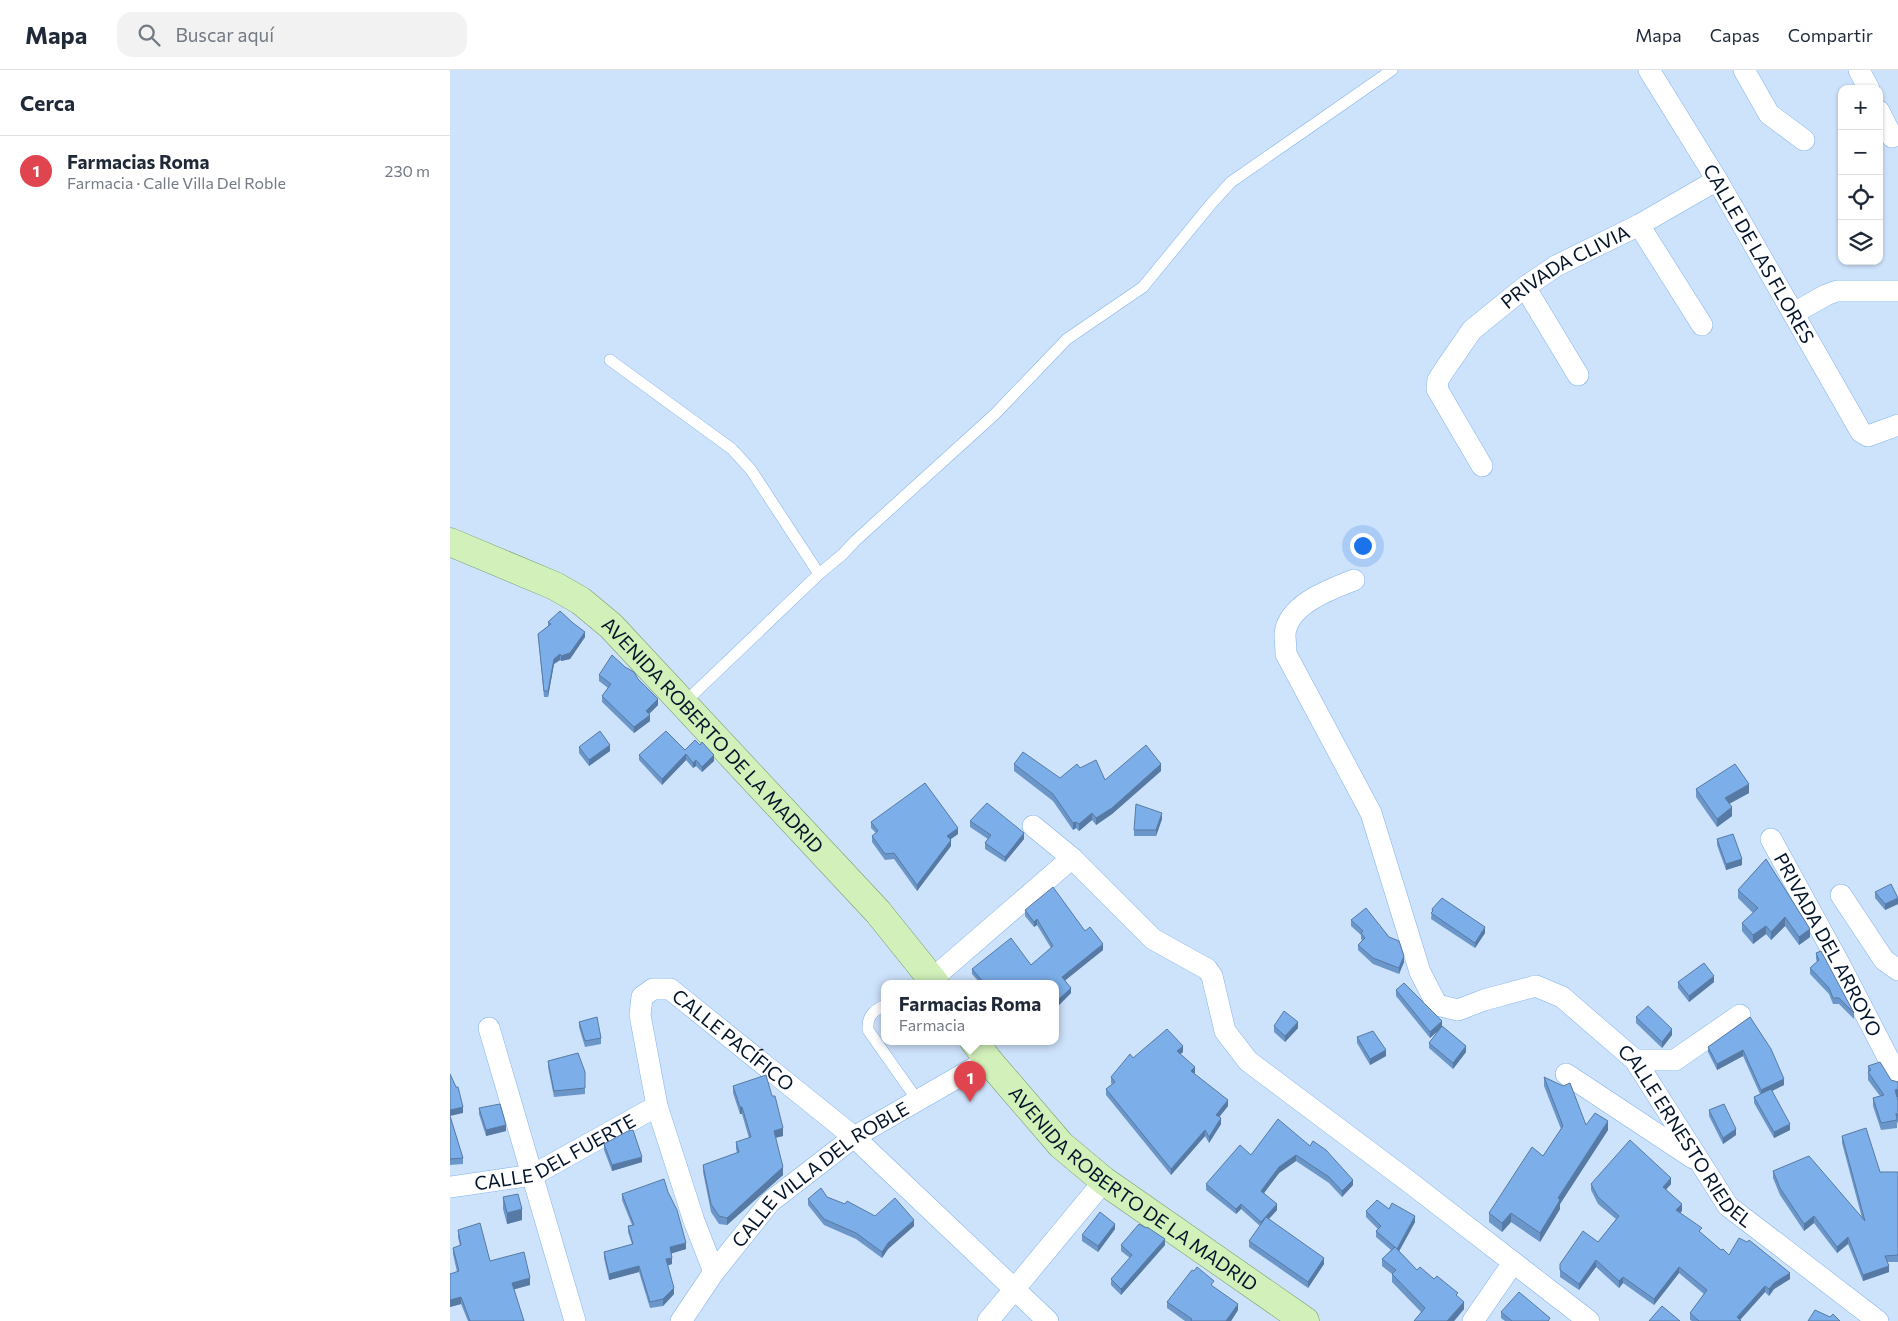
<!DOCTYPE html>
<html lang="es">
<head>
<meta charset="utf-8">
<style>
	body { margin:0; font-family:Commissioner,sans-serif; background:#f2f2f3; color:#1f2937 }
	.controls { position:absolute; right:15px; top:15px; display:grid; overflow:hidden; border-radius:10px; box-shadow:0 1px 4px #0004 }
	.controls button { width:45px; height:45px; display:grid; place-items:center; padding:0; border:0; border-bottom:1px solid #e0e1e3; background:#fff; color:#1f2937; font:25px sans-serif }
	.you { position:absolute; left:912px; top:475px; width:18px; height:18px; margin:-12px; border:4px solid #fff; border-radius:50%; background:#1a73e8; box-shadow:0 0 0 8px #1a73e833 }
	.badge { display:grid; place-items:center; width:32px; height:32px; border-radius:50%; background:#d93025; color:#fff; font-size:16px; font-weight:700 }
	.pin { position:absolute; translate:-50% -41px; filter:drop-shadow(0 1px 2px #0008) }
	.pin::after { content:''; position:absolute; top:26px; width:18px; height:15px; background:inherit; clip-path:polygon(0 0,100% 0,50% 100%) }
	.popup { position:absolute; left:431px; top:910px; width:178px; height:65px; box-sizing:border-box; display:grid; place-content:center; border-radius:10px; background:#fff; filter:drop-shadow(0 1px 4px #0005); font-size:16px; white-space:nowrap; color:#747a83 }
	.popup b { font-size:19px; color:#1f2937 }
	.popup::after { content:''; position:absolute; left:50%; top:100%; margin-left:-10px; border:10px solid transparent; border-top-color:#fff }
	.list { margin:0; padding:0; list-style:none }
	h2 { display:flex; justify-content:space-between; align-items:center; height:65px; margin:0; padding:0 20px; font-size:21px }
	h2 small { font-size:16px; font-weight:400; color:#747a83 }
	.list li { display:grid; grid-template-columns:32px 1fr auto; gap:15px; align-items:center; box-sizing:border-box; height:70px; padding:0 20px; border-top:1px solid #e0e1e3 }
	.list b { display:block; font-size:19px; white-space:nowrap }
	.list p { margin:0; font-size:16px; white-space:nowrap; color:#747a83 }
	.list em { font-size:16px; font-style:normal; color:#747a83 }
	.icon { flex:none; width:28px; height:28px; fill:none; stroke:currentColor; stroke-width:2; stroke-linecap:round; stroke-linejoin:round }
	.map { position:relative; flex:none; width:1448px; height:1251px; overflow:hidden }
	header { display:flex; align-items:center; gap:30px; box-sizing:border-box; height:70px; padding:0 25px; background:#fff; border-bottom:1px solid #e0e1e3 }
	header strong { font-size:24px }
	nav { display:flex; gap:28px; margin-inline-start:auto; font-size:18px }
	.search { width:350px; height:45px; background:#f2f2f3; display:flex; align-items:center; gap:12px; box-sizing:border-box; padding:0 18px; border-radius:15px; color:#747a83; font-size:19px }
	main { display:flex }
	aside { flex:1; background:#fff }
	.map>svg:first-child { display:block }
</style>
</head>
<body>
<header>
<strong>Mapa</strong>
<div class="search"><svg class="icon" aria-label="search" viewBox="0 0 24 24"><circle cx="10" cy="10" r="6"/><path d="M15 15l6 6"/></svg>Buscar aquí</div>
<nav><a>Mapa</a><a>Capas</a><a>Compartir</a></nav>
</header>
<main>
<aside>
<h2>Cerca<small></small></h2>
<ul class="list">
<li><span class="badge" style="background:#e0444e">1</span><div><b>Farmacias Roma</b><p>Farmacia · Calle Villa Del Roble</p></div><em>230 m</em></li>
</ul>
</aside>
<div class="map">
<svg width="1448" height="1251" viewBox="0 0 1448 1251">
	<rect width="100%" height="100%" fill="#cde2fb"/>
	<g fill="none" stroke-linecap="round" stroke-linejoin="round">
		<defs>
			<g id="lane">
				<path d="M160,290L282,379L301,400L369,504"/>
				<path d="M234,633L369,504L393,484L405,471L545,344L617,269L693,217L761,134L781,112L942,0"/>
				<path d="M435,935C423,941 417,946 418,960L468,1031"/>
			</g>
			<g id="street">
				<path id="s1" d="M1199,0L1267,110L1411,362L1418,366L1448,355"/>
				<path d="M1294,0L1319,44L1354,70"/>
				<path d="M1409,0L1419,19"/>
				<path d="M1429,41L1442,67"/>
				<path d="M1189,155L1252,255"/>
				<path d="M1075,217L1128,305"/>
				<path d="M1344,243L1376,225L1387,221H1448"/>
				<path id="s2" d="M1032,396L987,319L988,310L993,302L1022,260L1075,217L1106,196L1189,155L1267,110"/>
				<path id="s3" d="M904,510C881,519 838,534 835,564C835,570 836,577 836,584L921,743L970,902L987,935L1008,940L1034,930L1086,916L1112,927L1185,990L1278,1136L1428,1251"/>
				<path d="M583,756L622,788L703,869L757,899L762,906L775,961L798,991L958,1111L1139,1251"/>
				<path id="s4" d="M1321,769L1390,895L1448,1007"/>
				<path d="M1391,825L1434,890L1448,900"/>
				<path d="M482,909L622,788"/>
				<path d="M39,958L125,1251"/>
				<path d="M1185,990H1225L1290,945"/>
				<path d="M1116,1004L1243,1088"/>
				<path id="s5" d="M0,1117L83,1105L207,1036"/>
				<path id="s6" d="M264,1202L244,1151L207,1036L190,945L192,927L203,919H220L404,1067L598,1251"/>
				<path id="s7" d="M231,1251L264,1202L320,1132L404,1067L538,990"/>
				<path d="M538,1251L654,1111"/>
				<path d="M1023,1251L1063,1193"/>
			</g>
			<g id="primary">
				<path id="s8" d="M0,472L105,516L131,531L161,556L428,842L485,913"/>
				<path id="s9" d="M524,971L538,990L611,1075L654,1111L855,1251"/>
			</g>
		</defs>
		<use href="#lane" stroke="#7fb2ed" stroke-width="12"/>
		<use href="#street" stroke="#7fb2ed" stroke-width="22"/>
		<use href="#primary" stroke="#759c6a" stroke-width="29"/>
		<use href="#lane" stroke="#fff" stroke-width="11"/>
		<use href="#street" stroke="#fff" stroke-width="21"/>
		<use href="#primary" stroke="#d1f0ba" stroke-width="28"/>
	</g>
	<g fill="#6b96c9">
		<path d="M98,552L135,567L120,589L111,591L110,590L104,594L98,627H94L88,564L98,556Z"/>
		<path d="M149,605L188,609L208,635L199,644L200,651L184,663L152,632V626L158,618L149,611Z"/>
		<path d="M129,677L160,681L139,696L129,683Z"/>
		<path d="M235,680L264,691L252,702L246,696L243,698L236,690L212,715L189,690V685Z"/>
		<path d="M564,694L610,708L655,710L711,701L662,744L646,755L642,750L629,761L626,758L623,760L603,731L564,701Z"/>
		<path d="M1246,719L1299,723L1279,734L1282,746L1267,757L1246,727Z"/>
		<path d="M712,749L706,766H684V760Z"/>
		<path d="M520,751L574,769L555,792L535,779V773L538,769L520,757Z"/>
		<path d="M421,752L508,764L500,769L501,776L467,821L444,789L435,790L422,772V766L426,763L421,758Z"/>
		<path d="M1267,769L1292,795L1276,800L1267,775Z"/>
		<path d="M1316,789L1360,867L1349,875L1335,856L1321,870L1316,864L1303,874L1292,861V853L1303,843L1288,828V820Z"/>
		<path d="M1425,822L1448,834L1435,840L1425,828Z"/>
		<path d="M982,839L1035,863L1025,878L981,849Z"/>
		<path d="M575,840L635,861L653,880L615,910L621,923L606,938L605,913H530L522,904V899L581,895L601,878L587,855L584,857L575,846Z"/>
		<path d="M901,850L954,892L949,904L923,894L908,880V875L912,870L911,869V865L901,856Z"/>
		<path d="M1366,883L1404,943V949L1389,934H1383L1379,924L1360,904V898L1367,892L1366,889Z"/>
		<path d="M1228,912H1264L1239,932L1228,918Z"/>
		<path d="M946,920L992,956L1016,982L1003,999L979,978V973L988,961L980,968L946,926Z"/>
		<path d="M1186,947L1222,965L1212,978L1186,953Z"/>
		<path d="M1300,947L1334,1015L1322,1021L1340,1060L1324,1068L1304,1033V1027L1310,1024L1293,986L1267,1000L1258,982V977Z"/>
		<path d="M129,952L151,968V974L135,977L129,957Z"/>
		<path d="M824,956L848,958L835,972L824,962Z"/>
		<path d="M907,967L936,986L920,995L907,973Z"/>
		<path d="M733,982L730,984L745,1003L744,1004L778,1036L769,1047L771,1054L759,1073L755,1066L721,1105L656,1025V1019L662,1014L661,1013V1007L683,988Z"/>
		<path d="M98,991L135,1002V1024L104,1027L98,997Z"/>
		<path d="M1418,996L1441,1010L1448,1012V1027H1447L1448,1031V1053L1447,1052V1058L1431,1060L1423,1036V1028L1430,1026L1418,1010Z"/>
		<path d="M1094,1007L1136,1055L1158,1060L1110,1134V1139L1090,1172L1061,1152L1052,1162L1039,1152V1143L1093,1086L1111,1059L1094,1016Z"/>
		<path d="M283,1016L333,1066L325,1068L333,1105L277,1155L269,1154L261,1142L253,1102V1095L287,1083L286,1079V1072L299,1068L292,1044H290L283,1023Z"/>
		<path d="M29,1038L56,1061L36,1066L29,1044Z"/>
		<path d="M1259,1040L1286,1065L1273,1074L1259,1046Z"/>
		<path d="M0,1046L13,1088V1094L0,1095Z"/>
		<path d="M1392,1066L1430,1102H1448V1192H1437L1439,1202L1413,1211L1398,1174L1387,1183L1364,1153L1354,1161L1330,1125L1323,1108V1101L1412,1148L1392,1073Z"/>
		<path d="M154,1074L192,1092L162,1101L154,1080Z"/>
		<path d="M860,1076L903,1115L892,1127L879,1113L846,1091L829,1103L814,1123L827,1140L819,1149L874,1194L858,1218L799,1177V1171L810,1156L791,1139L786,1144L756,1120V1114L801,1085Z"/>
		<path d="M1141,1114H1221L1216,1119L1232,1141L1230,1143L1252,1164L1271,1180L1279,1185L1340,1209L1324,1219L1319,1226L1315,1222L1290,1250L1291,1251H1242L1240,1250V1243L1254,1224L1229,1203L1204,1235L1173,1213L1169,1218L1146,1197L1129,1220L1110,1207V1200L1148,1172L1166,1149L1148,1134L1141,1120Z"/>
		<path d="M218,1122L236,1179L221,1183L222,1194L218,1195L224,1224L213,1236L200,1238L189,1202L159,1210L154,1188V1182L182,1174L178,1162V1156L182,1155L172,1130V1124Z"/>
		<path d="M53,1127L72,1150L57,1154L53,1139Z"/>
		<path d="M377,1127L425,1146L464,1156L438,1179L432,1188L406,1169L374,1155L358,1135V1129Z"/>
		<path d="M939,1139L965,1152L949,1181L967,1200L984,1209L1008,1227L1014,1239L1004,1251H964L971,1242L942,1212V1204L932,1196V1189L941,1180L926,1167V1161L928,1159L916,1147V1141Z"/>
		<path d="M665,1159L648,1182L632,1171V1165Z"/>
		<path d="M8,1160L40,1191L80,1215L64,1219L74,1251H18L11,1234L0,1237V1204L7,1202L3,1184V1178L10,1176L8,1167Z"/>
		<path d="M671,1175H715L671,1225L661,1215V1209L680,1188L671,1181Z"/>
		<path d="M764,1217L788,1240L781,1251H735L717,1238V1232Z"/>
		<path d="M1051,1242L1100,1251H1055L1051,1248Z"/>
	</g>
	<g fill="#577aa4">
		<path d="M135,562V567L120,589L111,591V586Z"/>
		<path d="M110,584V590L104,594L98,627V621L104,589Z"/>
		<path d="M208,629V635L196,647V641Z"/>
		<path d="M200,645V651L184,663V657Z"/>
		<path d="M160,675V681L139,696V690Z"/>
		<path d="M236,684V690L212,715V709Z"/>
		<path d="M264,685V691L252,702V697Z"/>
		<path d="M246,690V696L243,698V693Z"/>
		<path d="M711,694V701L662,744L646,755V748Z"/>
		<path d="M1299,714V723L1275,736V728Z"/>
		<path d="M1282,737V746L1267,757V749Z"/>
		<path d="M642,743V750L629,761V754Z"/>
		<path d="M712,743V749L706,766V760Z"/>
		<path d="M626,752V758L623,760V753Z"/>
		<path d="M508,758V764L497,772V766Z"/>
		<path d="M574,763V769L555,792V787Z"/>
		<path d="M501,770V776L467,821V815Z"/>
		<path d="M1292,789V795L1276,800V794Z"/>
		<path d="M1448,828V834L1435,840V834Z"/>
		<path d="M1335,847V856L1321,870V862Z"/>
		<path d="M587,849V855L584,857V852Z"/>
		<path d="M1316,856V864L1303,874V865Z"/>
		<path d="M1035,857V863L1025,878V873Z"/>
		<path d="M1360,859V867L1349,875V867Z"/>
		<path d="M653,874V880L612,913V907Z"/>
		<path d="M954,886V892L949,904V898Z"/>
		<path d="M1264,906V912L1239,932V926Z"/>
		<path d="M621,918V923L606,938V932Z"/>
		<path d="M992,951V957L980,968V962Z"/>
		<path d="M848,952V958L835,972V966Z"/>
		<path d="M1222,959V965L1212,978V972Z"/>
		<path d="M733,976V982L727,987V981Z"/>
		<path d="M1016,976V982L1003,999V993Z"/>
		<path d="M936,980V986L920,995V989Z"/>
		<path d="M1293,980V986L1267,1000V994Z"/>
		<path d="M745,997V1003L741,1007V1001Z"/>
		<path d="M1334,1009V1015L1311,1026V1020Z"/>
		<path d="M1448,1019V1027L1445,1028V1020Z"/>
		<path d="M778,1030V1036L766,1051V1045Z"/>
		<path d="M13,1037V1043L0,1046V1040Z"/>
		<rect x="290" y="1037" width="2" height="7"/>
		<path d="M771,1048V1054L759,1073V1067Z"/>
		<path d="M1158,1051V1060L1110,1134V1139L1090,1172V1163L1108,1128Z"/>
		<path d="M1340,1054V1060L1324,1068V1062Z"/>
		<path d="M56,1055V1061L36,1066V1060Z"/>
		<path d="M333,1058V1066L324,1068V1061Z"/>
		<path d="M1286,1059V1065L1273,1074V1068Z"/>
		<path d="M755,1060V1066L721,1105V1099Z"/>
		<path d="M846,1085V1091L829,1103L811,1127V1121L829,1097Z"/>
		<path d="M192,1087V1092L162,1101V1095Z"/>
		<path d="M333,1097V1105L277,1155V1148Z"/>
		<path d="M1221,1108V1114L1213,1123V1117Z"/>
		<path d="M903,1110V1115L892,1127V1121Z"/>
		<path d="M791,1134V1139L786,1144V1139Z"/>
		<path d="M827,1134V1140L811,1157V1152Z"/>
		<path d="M1232,1134V1141L1226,1147V1140Z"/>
		<path d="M72,1139V1150L57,1154V1143Z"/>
		<path d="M1061,1143V1152L1052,1162V1153Z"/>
		<path d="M965,1146V1152L947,1185V1180Z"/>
		<path d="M1364,1146V1153L1354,1161V1154Z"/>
		<path d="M464,1150V1156L438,1179L432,1188V1182L438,1173Z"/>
		<path d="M665,1154V1159L648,1182V1176Z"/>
		<path d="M1398,1167V1174L1387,1183V1177Z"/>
		<path d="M715,1169V1175L671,1225V1219Z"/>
		<path d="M236,1173V1179L220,1184V1177Z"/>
		<path d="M222,1188V1194L216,1196V1189Z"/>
		<path d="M874,1188V1194L858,1218V1212Z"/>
		<path d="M1146,1190V1197L1129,1220V1214Z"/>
		<path d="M189,1196V1202L159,1210V1204Z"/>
		<path d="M1439,1196V1202L1413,1211V1205Z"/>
		<path d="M1229,1197V1203L1204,1235V1229Z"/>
		<path d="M1340,1203V1209L1324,1219L1319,1226V1219L1324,1213Z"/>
		<path d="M1173,1207V1213L1169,1218V1211Z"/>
		<path d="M80,1208V1215L62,1220V1213Z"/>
		<path d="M1315,1216V1222L1289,1251L1287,1247Z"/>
		<path d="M224,1218V1224L213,1236V1229Z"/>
		<path d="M11,1227V1234L0,1237V1230Z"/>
		<path d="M1014,1232V1239L1004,1251H997Z"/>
		<path d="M788,1234V1240L781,1251H776Z"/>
	</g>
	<g fill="#7cafea" stroke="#577aa4">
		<path d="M110,541L123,553L135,562L120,583L111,586L110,584L104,589L98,621H94L88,564L101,554L98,552Z"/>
		<path d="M162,585L175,597L184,602L188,609L208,629L196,641L200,645L184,657L152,626L161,614L149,605Z"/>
		<path d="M150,661L160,675L139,690L129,677Z"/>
		<path d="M216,661L235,680L245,670L250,675L252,672L264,685L252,697L246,690L243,693L236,684L212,709L189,685Z"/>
		<path d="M696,675L711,694L662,738L646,748L642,743L629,754L626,752L623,753L603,724L564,694L573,682L610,708L627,694L630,698L646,690L655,710Z"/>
		<path d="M1285,694L1299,714L1275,728L1282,737L1267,749L1246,719Z"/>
		<path d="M475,713L508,758L497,766L501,770L467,815L444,783L435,784L422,766L428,761L421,752Z"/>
		<path d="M537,733L574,763L555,787L535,773L541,765L520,751Z"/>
		<path d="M686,734L712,743L706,760H684Z"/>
		<path d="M1283,764L1292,789L1276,794L1267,769Z"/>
		<path d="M1316,789L1360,859L1349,867L1335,847L1321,862L1316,856L1303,865L1292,853L1308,838L1288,820Z"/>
		<path d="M1441,814L1448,828L1435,834L1425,822Z"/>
		<path d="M603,817L635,861L640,857L653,874L612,907L621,918L606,932L605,913H533H534L522,899L561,868L581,895L603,876L587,849L584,852L575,840Z"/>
		<path d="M992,828L1035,857L1025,873L981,843L983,841L982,839Z"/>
		<path d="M916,838L939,867L949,871L954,886L949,898L923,888L908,875L915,868L911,863L913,861L901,850Z"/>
		<path d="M1371,881L1404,943L1389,928H1383L1379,918L1360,898L1369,890L1366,883Z"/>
		<path d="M1254,893L1264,906L1239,926L1228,912Z"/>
		<path d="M954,913L992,951L980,962L946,920Z"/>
		<path d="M1198,936L1222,959L1212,972L1186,947Z"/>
		<path d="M834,941L848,952L835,966L824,956Z"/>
		<path d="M147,947L151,968L135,971L129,952Z"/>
		<path d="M1300,947L1321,979L1334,1009L1311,1020L1293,980L1267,994L1258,977Z"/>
		<path d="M992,956L1016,976L1003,993L979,973Z"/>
		<path d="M717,959L733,976L727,981L745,997L741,1001L778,1030L766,1045L771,1048L759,1067L755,1060L721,1099L656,1019L665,1012L661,1007L680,984L683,988Z"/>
		<path d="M923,961L936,980L920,989L907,967Z"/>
		<path d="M128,983L135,1002V1018L104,1021L98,991Z"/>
		<path d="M1430,992L1441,1010L1448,1012V1019L1445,1020L1448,1031V1046L1446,1043L1447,1050L1431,1053L1423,1028L1434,1025L1418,1002L1421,1000L1418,996Z"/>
		<path d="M0,1004L6,1017H8L13,1037L0,1040Z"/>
		<path d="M316,1005L322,1026H325L333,1058L324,1061L333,1097L277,1148L269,1146L261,1134L253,1095L289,1082L286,1072L301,1067L292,1037H290L283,1016Z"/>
		<path d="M1094,1007L1113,1016L1120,1013L1136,1055L1145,1043L1158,1051L1108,1128L1110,1130L1090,1163L1061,1143L1052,1153L1039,1143L1082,1077L1093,1086L1113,1056Z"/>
		<path d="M1321,1019L1340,1054L1324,1062L1304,1027Z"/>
		<path d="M50,1034L56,1055L36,1060L29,1038Z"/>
		<path d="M1274,1034L1286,1059L1273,1068L1259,1040Z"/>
		<path d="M0,1046L13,1088L0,1089Z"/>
		<path d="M828,1049L860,1076L863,1071L876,1080L903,1110L892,1121L879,1107L846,1085L829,1097L811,1121L827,1134L811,1152L791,1134L786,1139L756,1114L790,1075L801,1085Z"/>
		<path d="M1416,1058L1430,1102H1448V1185L1435,1186L1439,1196L1413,1205L1398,1167L1387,1177L1364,1146L1354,1154L1330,1118L1323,1101L1359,1086L1415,1151L1392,1066Z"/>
		<path d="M183,1060L192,1087L162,1095L154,1074L178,1061Z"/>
		<path d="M1180,1070L1221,1108L1213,1117L1232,1134L1226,1140L1252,1158L1249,1161L1271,1180L1273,1179L1279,1185L1289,1168L1297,1172L1299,1170L1340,1203L1324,1213L1319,1219L1315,1216L1287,1247L1291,1251H1249L1240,1243L1257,1220L1229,1197L1204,1229L1173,1207L1169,1211L1146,1190L1129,1214L1110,1200V1194L1133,1161L1148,1172L1169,1146L1148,1127L1141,1114Z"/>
		<path d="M214,1109L218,1122L227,1140L236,1173L220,1177L222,1188L216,1189L224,1218L213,1229L200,1232L189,1196L159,1204L154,1182L183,1174L178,1156L184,1155L172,1124Z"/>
		<path d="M371,1118L377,1127L395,1134L397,1131L425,1146L445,1128L464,1150L438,1173L432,1182L406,1163L374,1149L358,1129Z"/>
		<path d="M68,1124L72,1139L57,1143L53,1127Z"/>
		<path d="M927,1130L939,1139L942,1133L965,1146L947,1179L926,1161L931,1156L916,1141Z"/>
		<path d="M650,1142L665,1154L648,1176L632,1165Z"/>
		<path d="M816,1147L874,1188L858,1212L799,1171Z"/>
		<path d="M30,1153L40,1191L74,1182L80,1208L62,1213L74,1251H20L11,1227L0,1230V1204L9,1201L3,1178L11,1175L8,1160Z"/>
		<path d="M689,1154L696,1158L697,1157L715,1169L671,1219L661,1209L682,1185L671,1175Z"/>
		<path d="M945,1177L967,1200L970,1197L984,1209L987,1206L1008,1223L1006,1225L1014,1232L997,1251H964L975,1238L942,1204L946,1200L932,1189Z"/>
		<path d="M747,1197L764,1211L761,1215L788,1234L776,1251H741L742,1249L717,1232L742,1200L744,1201Z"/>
		<path d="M1069,1222L1100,1248L1098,1251H1062L1051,1242Z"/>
		<path d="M1212,1236L1230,1251H1199Z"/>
		<path d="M1365,1240L1380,1247L1383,1244L1390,1251H1358Z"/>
	</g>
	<g text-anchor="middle" stroke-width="4" stroke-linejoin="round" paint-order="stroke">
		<g font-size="19" fill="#02142a" stroke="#cde2fb">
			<text dy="7" stroke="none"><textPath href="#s1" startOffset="214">CALLE DE LAS FLORES</textPath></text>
			<text dy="7" stroke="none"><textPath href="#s2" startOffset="272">PRIVADA CLIVIA</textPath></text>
			<text dy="7" stroke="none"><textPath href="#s8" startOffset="332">AVENIDA ROBERTO DE LA MADRID</textPath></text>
			<text dy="7" stroke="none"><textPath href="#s4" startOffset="120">PRIVADA DEL ARROYO</textPath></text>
			<text dy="7" stroke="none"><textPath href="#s6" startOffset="398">CALLE PACÍFICO</textPath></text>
			<text dy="7" stroke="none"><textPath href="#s3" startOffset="815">CALLE ERNESTO RIEDEL</textPath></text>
			<text dy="7" stroke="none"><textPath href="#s5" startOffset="112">CALLE DEL FUERTE</textPath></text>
			<text dy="7" stroke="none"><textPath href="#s7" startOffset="205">CALLE VILLA DEL ROBLE</textPath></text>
			<text dy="7" stroke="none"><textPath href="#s9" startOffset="219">AVENIDA ROBERTO DE LA MADRID</textPath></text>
		</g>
	</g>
</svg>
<div class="controls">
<button>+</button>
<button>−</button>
<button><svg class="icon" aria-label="locate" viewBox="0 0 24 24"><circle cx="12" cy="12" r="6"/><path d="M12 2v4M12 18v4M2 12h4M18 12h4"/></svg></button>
<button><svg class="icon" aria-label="layers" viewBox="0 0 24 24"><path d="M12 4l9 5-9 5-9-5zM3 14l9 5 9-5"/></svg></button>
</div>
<div class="you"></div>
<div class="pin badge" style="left:520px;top:1032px;background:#e0444e">1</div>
<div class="popup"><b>Farmacias Roma</b>Farmacia</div>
</div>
</main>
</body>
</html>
